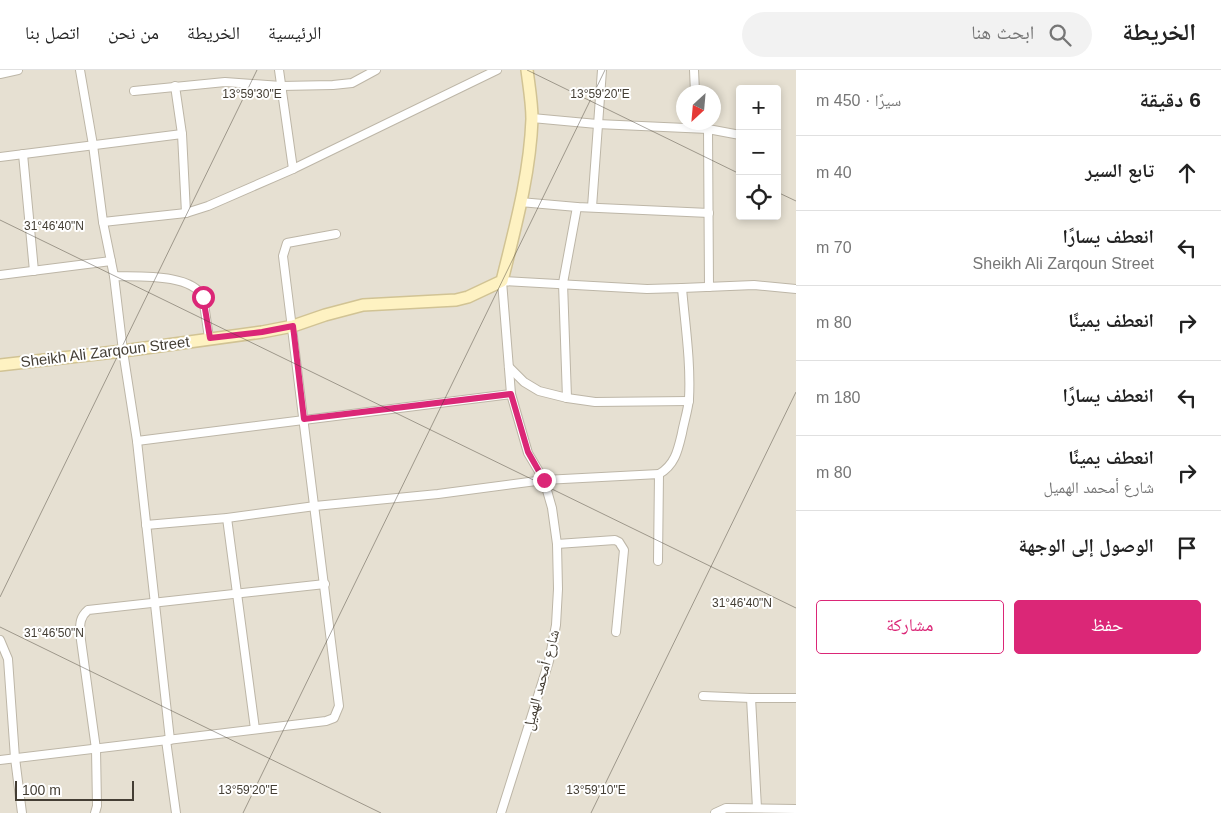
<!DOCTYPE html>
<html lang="ar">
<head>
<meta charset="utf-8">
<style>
	body { margin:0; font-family:Arial,"Noto Naskh Arabic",sans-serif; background:#f2f2f2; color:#222; direction:rtl }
	.controls { position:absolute; right:15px; top:15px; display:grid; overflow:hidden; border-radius:5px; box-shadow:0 2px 8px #0003 }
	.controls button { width:45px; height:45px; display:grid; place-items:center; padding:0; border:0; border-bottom:1px solid #e0e0e0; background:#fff; color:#222; font:25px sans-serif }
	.compass { position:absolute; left:676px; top:15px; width:45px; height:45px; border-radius:50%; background:#fff; box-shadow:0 2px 8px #0003; rotate:206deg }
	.scale { position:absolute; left:15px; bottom:12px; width:119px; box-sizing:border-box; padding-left:5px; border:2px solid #443e34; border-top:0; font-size:14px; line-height:18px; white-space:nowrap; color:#443e34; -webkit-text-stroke:4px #fff; paint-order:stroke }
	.stop { position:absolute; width:15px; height:15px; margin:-11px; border:4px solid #db2777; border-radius:50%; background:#fff }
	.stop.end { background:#db2777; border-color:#fff; box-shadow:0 1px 5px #0008 }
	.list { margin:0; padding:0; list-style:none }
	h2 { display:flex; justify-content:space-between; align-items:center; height:65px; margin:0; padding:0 20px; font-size:21px }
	h2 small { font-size:16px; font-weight:400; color:#767676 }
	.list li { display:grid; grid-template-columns:32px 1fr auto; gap:15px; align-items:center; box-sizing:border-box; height:75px; padding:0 20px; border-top:1px solid #e0e0e0 }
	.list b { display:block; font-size:19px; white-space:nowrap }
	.list p { margin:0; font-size:16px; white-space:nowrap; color:#767676 }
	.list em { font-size:16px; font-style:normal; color:#767676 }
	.actions { display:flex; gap:10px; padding:15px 20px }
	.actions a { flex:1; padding:11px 0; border:1px solid #db2777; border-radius:5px; text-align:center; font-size:18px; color:#db2777 }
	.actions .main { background:#db2777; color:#fff }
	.icon { flex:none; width:28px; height:28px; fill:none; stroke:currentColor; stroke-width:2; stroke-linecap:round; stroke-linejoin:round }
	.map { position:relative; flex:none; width:796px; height:743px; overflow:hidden; direction:ltr }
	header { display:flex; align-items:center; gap:30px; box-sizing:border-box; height:70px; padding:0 25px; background:#fff; border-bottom:1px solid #e0e0e0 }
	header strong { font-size:24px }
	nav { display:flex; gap:28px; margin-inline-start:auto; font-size:18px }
	.search { width:350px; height:45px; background:#f2f2f2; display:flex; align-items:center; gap:12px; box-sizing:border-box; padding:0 18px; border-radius:28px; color:#767676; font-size:19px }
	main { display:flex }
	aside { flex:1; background:#fff }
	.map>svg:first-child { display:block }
</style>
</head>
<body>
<header>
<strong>الخريطة</strong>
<div class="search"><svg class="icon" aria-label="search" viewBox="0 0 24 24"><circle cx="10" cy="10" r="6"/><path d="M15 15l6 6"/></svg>ابحث هنا</div>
<nav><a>الرئيسية</a><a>الخريطة</a><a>من نحن</a><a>اتصل بنا</a></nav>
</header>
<main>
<aside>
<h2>6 دقيقة<small>سيرًا · 450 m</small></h2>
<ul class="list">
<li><svg class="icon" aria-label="ahead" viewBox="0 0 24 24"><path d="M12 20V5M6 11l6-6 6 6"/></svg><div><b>تابع السير</b></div><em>40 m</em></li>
<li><svg class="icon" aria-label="left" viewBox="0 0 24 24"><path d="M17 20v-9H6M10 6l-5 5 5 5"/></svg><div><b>انعطف يسارًا</b><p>Sheikh Ali Zarqoun Street</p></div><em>70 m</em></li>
<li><svg class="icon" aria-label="right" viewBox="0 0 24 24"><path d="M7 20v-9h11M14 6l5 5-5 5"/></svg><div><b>انعطف يمينًا</b></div><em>80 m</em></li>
<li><svg class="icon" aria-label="left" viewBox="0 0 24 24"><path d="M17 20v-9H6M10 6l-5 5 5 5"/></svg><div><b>انعطف يسارًا</b></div><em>180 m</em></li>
<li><svg class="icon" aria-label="right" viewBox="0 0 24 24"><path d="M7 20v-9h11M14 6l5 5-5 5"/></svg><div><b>انعطف يمينًا</b><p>شارع أمحمد الهميل</p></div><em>80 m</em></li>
<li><svg class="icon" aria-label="arrive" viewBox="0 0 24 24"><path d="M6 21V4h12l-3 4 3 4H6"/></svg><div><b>الوصول إلى الوجهة</b></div></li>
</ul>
<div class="actions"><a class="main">حفظ</a><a>مشاركة</a></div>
</aside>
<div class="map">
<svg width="796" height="743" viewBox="0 0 796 743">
	<rect width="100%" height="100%" fill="#f2eee4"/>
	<path fill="#e6e0d2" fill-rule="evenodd" d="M0,0H796V743H0ZM740,19H777V146H740ZM684,22H714V52H684Z"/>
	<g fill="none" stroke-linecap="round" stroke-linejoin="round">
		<defs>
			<g id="street">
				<path d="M80,0L93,75L103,152L114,206L123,281L137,371L170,670"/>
				<path d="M279,0L293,99"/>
				<path d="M694,0L695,22"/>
				<path d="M0,4L18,0"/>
				<path d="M175,16L182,64L186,143"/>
				<path d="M134,21L225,12L281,16L333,15L352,13L376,0"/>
				<path d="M532,48L597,54L708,59L740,65"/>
				<path d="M708,59L709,217"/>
				<path d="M23,84L34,201"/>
				<path d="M0,87L182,64"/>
				<path d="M520,132L577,137L709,143"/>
				<path d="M592,137L602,0"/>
				<path d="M103,152L186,143L208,136L293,99L497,0"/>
				<path d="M0,205L111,191"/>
				<path d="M114,206C138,207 191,203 203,227L209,268"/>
				<path d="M682,218L754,215L796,219"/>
				<path d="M509,297L524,312L539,321L567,328L595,332L689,331"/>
				<path d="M567,328L563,213L577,137"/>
				<path d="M137,371L511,324"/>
				<path d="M227,448L255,659"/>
				<path d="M146,455L227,448L315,436L438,424L544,410L659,404L658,491"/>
				<path d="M557,474L615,470L619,472L624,480L616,562"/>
				<path d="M0,570L8,589L15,688L22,743"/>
				<path d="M703,626L751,628H796"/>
				<path d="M751,628L757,738"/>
				<path d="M166,670L176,743"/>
				<path d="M0,690L326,651L334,648L339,636L283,186L287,173L336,164"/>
				<path d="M95,743L97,736L96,679L80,563C80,553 80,547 88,540L325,514"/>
				<path d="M501,743L549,591L556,555L558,519L557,474L552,438L544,410L528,383L511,324L502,211L647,219L682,218C685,254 691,292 689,329C688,340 684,352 682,363C678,380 675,395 659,404"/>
				<path d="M715,743L726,738L796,739"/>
			</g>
			<path id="secondary" d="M0,295L123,281L262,262L293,256L325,245L363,235L456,230L468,227L502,211C515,158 530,104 532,49C532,33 529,16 527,0"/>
		</defs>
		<use href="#street" stroke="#bdb6a7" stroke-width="10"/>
		<use href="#secondary" stroke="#d1c394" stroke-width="14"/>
		<use href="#street" stroke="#fff" stroke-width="8"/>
		<use href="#secondary" stroke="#fef2c2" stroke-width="11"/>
	</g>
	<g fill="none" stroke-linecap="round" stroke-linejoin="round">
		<path stroke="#db2777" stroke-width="6" d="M203,227L210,268L262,262L293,256L304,349L511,324L528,382L544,410"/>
	</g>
	<path fill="none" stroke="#443e34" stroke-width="1" stroke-opacity="0.45" d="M527,0L740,104M777,122L796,131M0,150L796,538M0,527L257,0M0,557L381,743M243,743L605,0M591,743L796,322"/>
	<g text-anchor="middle" stroke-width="4" stroke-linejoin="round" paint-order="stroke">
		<g font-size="15" fill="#443e34" stroke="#fff">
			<text transform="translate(105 282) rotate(-7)" y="5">Sheikh Ali Zarqoun Street</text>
			<text transform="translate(541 610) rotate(-75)" y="5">شارع أمحمد الهميل</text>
		</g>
	</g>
	<g font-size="12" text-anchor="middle" fill="#443e34" stroke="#fff" stroke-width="4" stroke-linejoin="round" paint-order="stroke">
		<text x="252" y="28">13°59'30"E</text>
		<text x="600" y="28">13°59'20"E</text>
		<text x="54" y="160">31°46'40"N</text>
		<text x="742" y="537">31°46'40"N</text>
		<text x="54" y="567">31°46'50"N</text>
		<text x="248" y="724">13°59'20"E</text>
		<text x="596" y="724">13°59'10"E</text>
	</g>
</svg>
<div class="controls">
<button>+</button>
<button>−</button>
<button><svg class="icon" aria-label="locate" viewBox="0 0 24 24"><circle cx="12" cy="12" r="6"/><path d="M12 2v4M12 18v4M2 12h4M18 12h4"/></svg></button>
</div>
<svg class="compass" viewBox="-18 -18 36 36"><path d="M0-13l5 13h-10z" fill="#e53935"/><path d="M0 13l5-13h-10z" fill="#767676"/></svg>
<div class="scale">100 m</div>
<div class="stop" style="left:203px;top:227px"></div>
<div class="stop end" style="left:544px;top:410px"></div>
</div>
</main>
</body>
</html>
